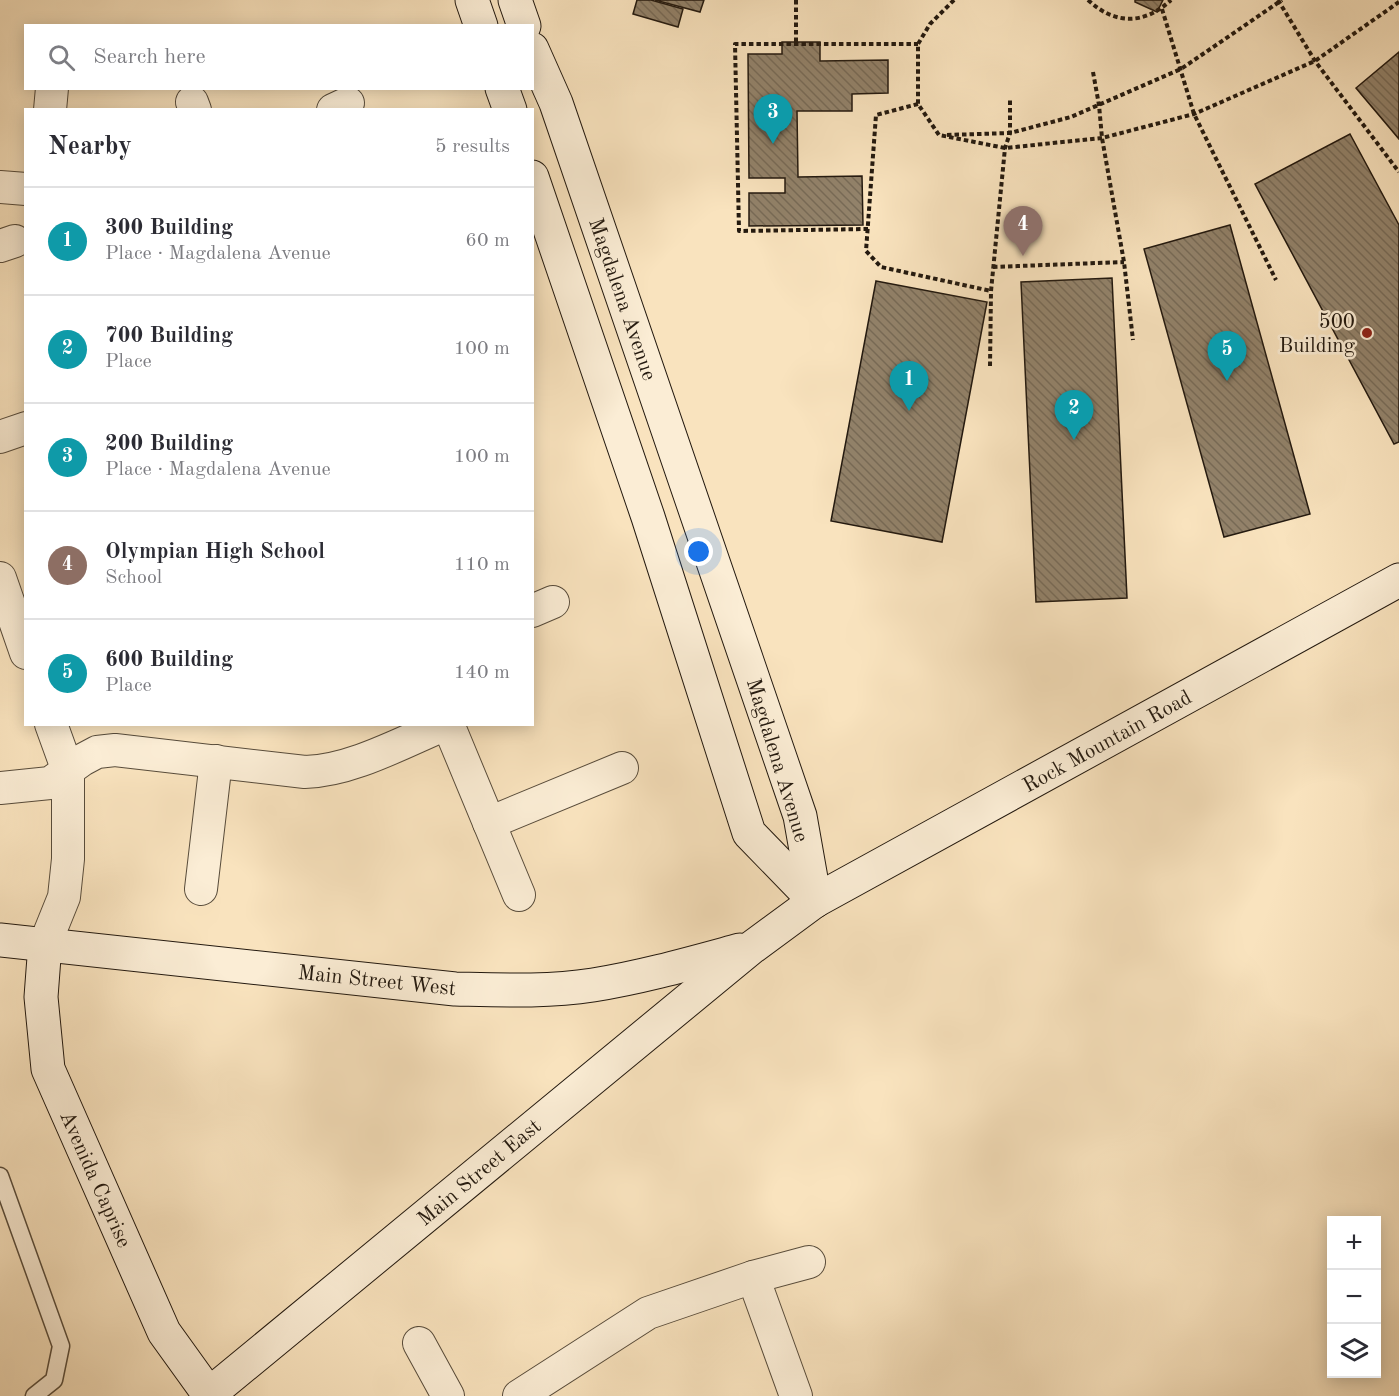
<!DOCTYPE html>
<html lang="en">
<head>
<meta charset="utf-8">
<style>
	body { margin:0; font-family:"Old Standard TT",serif; background:#f7f7f7; color:#2b2b33 }
	.controls { position:absolute; right:18px; bottom:18px; display:grid; overflow:hidden; border-radius:0px; box-shadow:0 3px 15px #0003 }
	.controls button { width:54px; height:54px; display:grid; place-items:center; padding:0; border:0; border-bottom:2px solid #e1e1e2; background:#fff; color:#2b2b33; font:30px sans-serif }
	.you { position:absolute; left:699px; top:552px; width:21px; height:21px; margin:-15px; border:4px solid #fff; border-radius:50%; background:#1a73e8; box-shadow:0 0 0 9px #1a73e833 }
	.badge { display:grid; place-items:center; width:39px; height:39px; border-radius:50%; background:#0f766e; color:#fff; font-size:20px; font-weight:700 }
	.pin { position:absolute; translate:-50% -50px; filter:drop-shadow(0 2px 3px #0008) }
	.pin::after { content:''; position:absolute; top:32px; width:21px; height:18px; background:inherit; clip-path:polygon(0 0,100% 0,50% 100%) }
	.list { margin:0; padding:0; list-style:none }
	h2 { display:flex; justify-content:space-between; align-items:center; height:78px; margin:0; padding:0 24px; font-size:26px }
	h2 small { font-size:20px; font-weight:400; color:#7c7c81 }
	.list li { display:grid; grid-template-columns:39px 1fr auto; gap:18px; align-items:center; box-sizing:border-box; height:108px; padding:0 24px; border-top:2px solid #e1e1e2 }
	.list b { display:block; font-size:22px; white-space:nowrap }
	.list p { margin:0; font-size:20px; white-space:nowrap; color:#7c7c81 }
	.list em { font-size:20px; font-style:normal; color:#7c7c81 }
	.icon { flex:none; width:33px; height:33px; fill:none; stroke:currentColor; stroke-width:2; stroke-linecap:round; stroke-linejoin:round }
	.map { position:relative; flex:none; width:1399px; height:1396px; overflow:hidden }
	.search { position:absolute; background:#fff; box-shadow:0 3px 15px #0003; left:24px; top:24px; width:510px; height:66px; display:flex; align-items:center; gap:15px; box-sizing:border-box; padding:0 21px; border-radius:0px; color:#7c7c81; font-size:22px }
	.panel { position:absolute; background:#fff; box-shadow:0 3px 15px #0003; left:24px; top:108px; width:510px; height:618px; border-radius:0px }
	.map>svg:first-child { display:block }
</style>
</head>
<body>
<div class="map">
<svg width="1399" height="1396" viewBox="0 0 1399 1396">
	<defs>
		<pattern id="building-back-hatch" width="6" height="6" patternUnits="userSpaceOnUse" patternTransform="scale(1.5)"><rect width="6" height="6" fill="#92826a"/><path d="M-1 5l2 2M0 0l6 6M5-1l2 2" fill="none" stroke="#776a56"/></pattern>
	</defs>
	<rect width="100%" height="100%" fill="#f9e3be"/>
	<filter id="stains"><feTurbulence type="fractalNoise" baseFrequency=".00333" numOctaves="4"/><feColorMatrix values="0 0 0 0 .2 0 0 0 0 .09 0 0 0 0 .02 0 0 0 .5 -.17"/></filter>
	<radialGradient id="worn" r=".72"><stop offset=".6" stop-color="#630" stop-opacity="0"/><stop offset="1" stop-color="#630" stop-opacity=".3"/></radialGradient>
	<g fill="url(#building-back-hatch)" stroke="#23190f" stroke-width="1.5">
		<path d="M637,0H651L683,9L678,27L633,14Z"/>
		<path d="M655,0H704L700,12Z"/>
		<path d="M1135,0H1163L1157,12L1135,2Z"/>
		<path d="M782,42H820V61L888,60V93L852,94V111H797L798,177L862,176L863,225L749,226V193H785V178H749L748,54H782Z"/>
		<path d="M1399,52V139L1356,88Z"/>
		<path d="M1350,134L1399,225V442L1394,444L1255,184Z"/>
		<path d="M1230,225L1310,514L1224,537L1144,249Z"/>
		<path d="M1112,278L1127,598L1036,602L1021,282Z"/>
		<path d="M876,281L987,302L942,542L831,521Z"/>
	</g>
	<g fill="none" stroke-linecap="round" stroke-linejoin="round">
		<defs>
			<path id="lane" d="M0,1176L61,1346L54,1380L34,1396"/>
			<g id="street">
				<path d="M192,102L195,110"/>
				<path d="M50,110L52,88"/>
				<path d="M333,110L348,103"/>
				<path d="M0,187L26,189"/>
				<path d="M0,246L15,241"/>
				<path d="M0,437L26,428"/>
				<path d="M0,578L26,653"/>
				<path d="M532,611L553,602"/>
				<path d="M448,724L519,895"/>
				<path d="M0,788L50,783L82,760L97,752L115,750L305,772C351,771 403,742 446,724"/>
				<path d="M489,823L622,768"/>
				<path d="M201,889L216,761"/>
				<path d="M45,944L64,897L68,859V771L51,724"/>
				<path d="M753,1277L796,1396"/>
				<path d="M419,1343L448,1396"/>
				<path d="M519,1396L648,1313L753,1277L809,1262"/>
			</g>
			<g id="secondary">
				<path d="M472,0L481,26"/>
				<path d="M515,0L524,26"/>
				<path d="M532,49L556,103L800,816L815,901"/>
				<path d="M502,88L510,110"/>
				<path d="M532,177L648,517L749,833L815,901"/>
				<path d="M0,940L455,989C501,990 548,992 593,985C643,977 692,963 740,950"/>
				<path d="M45,944L41,997L48,1069L164,1332L210,1396"/>
				<path d="M207,1396L751,948L815,901L1399,580"/>
			</g>
		</defs>
		<use href="#lane" stroke="#584c3b" stroke-width="19"/>
		<use href="#street" stroke="#584c3b" stroke-width="34"/>
		<use href="#secondary" stroke="#23190f" stroke-width="35"/>
		<g stroke="#23190f" stroke-width="4" stroke-dasharray="4.5 3" stroke-linecap="butt">
			<path d="M796,0V44"/>
			<path d="M954,0L930,24L918,44V104L939,135L1005,148L1102,138L1194,114L1315,61L1399,2"/>
			<path d="M1088,0C1115,25 1144,25 1171,0"/>
			<path d="M1278,0L1315,61L1399,172"/>
			<path d="M1162,9L1194,114L1276,280"/>
			<path d="M1093,72L1099,105L1102,138L1124,262L1133,340"/>
			<path d="M918,104L876,115L866,251L881,267L991,291"/>
			<path d="M947,135L1010,133L1071,117L1181,69L1282,0"/>
			<path d="M868,229L739,231L735,44H918"/>
			<path d="M993,267L1124,262"/>
			<path d="M990,366L991,291L1005,148L1010,133V99"/>
		</g>
		<use href="#lane" stroke="#fbedd5" stroke-width="16"/>
		<use href="#street" stroke="#fbedd5" stroke-width="32"/>
		<use href="#secondary" stroke="#fbedd5" stroke-width="33"/>
	</g>
	<circle fill="#8f2418" stroke="#fbedd5" stroke-width="2" cx="1367" cy="333" r="6"/>
	<g text-anchor="middle" stroke-width="5" stroke-linejoin="round" paint-order="stroke">
		<g font-size="21" fill="#23190f" stroke="#fbedd5">
			<text transform="translate(623 299) rotate(71)" y="7">Magdalena Avenue</text>
			<text transform="translate(1107 741) rotate(-29)" y="7">Rock Mountain Road</text>
			<text transform="translate(778 760) rotate(73)" y="7">Magdalena Avenue</text>
			<text transform="translate(377 980) rotate(6)" y="7">Main Street West</text>
			<text transform="translate(479 1172) rotate(-40)" y="7">Main Street East</text>
			<text transform="translate(96 1179) rotate(66)" y="7">Avenida Caprise</text>
		</g>
		<g font-size="21" fill="#23190f" stroke="#fbedd5" text-anchor="end">
			<text x="1355" y="328">500<tspan x="1355" dy="24">Building</tspan></text>
		</g>
	</g>
	<rect width="100%" height="100%" filter="url(#stains)"/>
	<rect width="100%" height="100%" fill="url(#worn)"/>
</svg>
<div class="controls">
<button>+</button>
<button>−</button>
<button><svg class="icon" aria-label="layers" viewBox="0 0 24 24"><path d="M12 4l9 5-9 5-9-5zM3 14l9 5 9-5"/></svg></button>
</div>
<div class="you"></div>
<div class="pin badge" style="left:909px;top:411px;background:#0f9aa8">1</div>
<div class="pin badge" style="left:1074px;top:440px;background:#0f9aa8">2</div>
<div class="pin badge" style="left:773px;top:144px;background:#0f9aa8">3</div>
<div class="pin badge" style="left:1023px;top:256px;background:#8d6e63">4</div>
<div class="pin badge" style="left:1227px;top:381px;background:#0f9aa8">5</div>
<div class="search"><svg class="icon" aria-label="search" viewBox="0 0 24 24"><circle cx="10" cy="10" r="6"/><path d="M15 15l6 6"/></svg>Search here</div>
<section class="panel">
<h2>Nearby<small>5 results</small></h2>
<ul class="list">
<li><span class="badge" style="background:#0f9aa8">1</span><div><b>300 Building</b><p>Place · Magdalena Avenue</p></div><em>60 m</em></li>
<li><span class="badge" style="background:#0f9aa8">2</span><div><b>700 Building</b><p>Place</p></div><em>100 m</em></li>
<li><span class="badge" style="background:#0f9aa8">3</span><div><b>200 Building</b><p>Place · Magdalena Avenue</p></div><em>100 m</em></li>
<li><span class="badge" style="background:#8d6e63">4</span><div><b>Olympian High School</b><p>School</p></div><em>110 m</em></li>
<li><span class="badge" style="background:#0f9aa8">5</span><div><b>600 Building</b><p>Place</p></div><em>140 m</em></li>
</ul>
</section>
</div>
</body>
</html>
